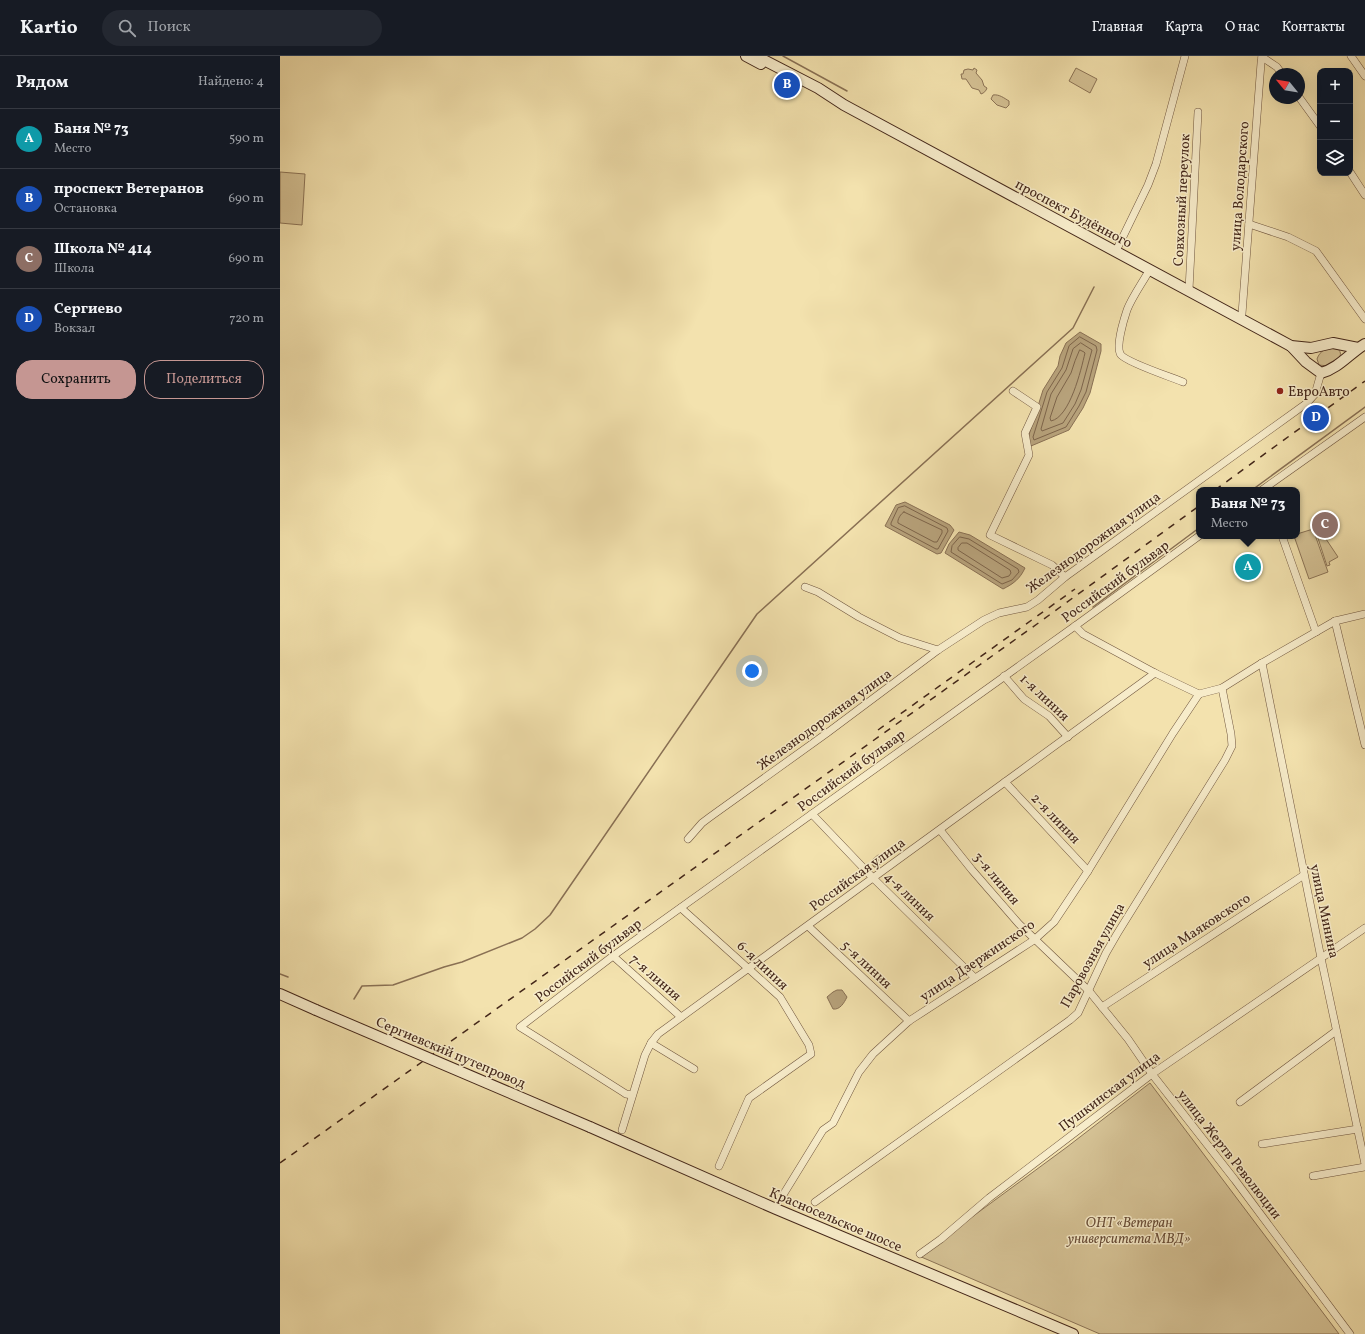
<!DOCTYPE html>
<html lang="ru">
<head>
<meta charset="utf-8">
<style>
	body { margin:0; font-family:Vollkorn,serif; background:#242831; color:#f1f3f6 }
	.controls { position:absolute; right:12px; top:12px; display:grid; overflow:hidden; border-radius:8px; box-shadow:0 4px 16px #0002 }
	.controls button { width:36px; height:36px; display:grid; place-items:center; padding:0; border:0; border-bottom:1px solid #363941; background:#171b24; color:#f1f3f6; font:20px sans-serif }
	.compass { position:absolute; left:989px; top:12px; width:36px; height:36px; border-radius:50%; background:#171b24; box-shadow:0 4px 16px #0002; rotate:300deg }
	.you { position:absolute; left:472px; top:615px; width:14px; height:14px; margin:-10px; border:3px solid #fff; border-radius:50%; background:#1a73e8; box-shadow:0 0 0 6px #1a73e833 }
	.badge { display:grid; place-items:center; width:26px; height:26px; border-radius:50%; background:#c59692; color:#fff; font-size:13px; font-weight:700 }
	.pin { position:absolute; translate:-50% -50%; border:2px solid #fff; box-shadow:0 1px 4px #0006 }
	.popup { position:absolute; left:916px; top:431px; width:104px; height:52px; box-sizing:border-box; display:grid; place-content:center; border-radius:8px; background:#171b24; filter:drop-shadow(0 1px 3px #0005); font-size:13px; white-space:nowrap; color:#9ea1a6 }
	.popup b { font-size:15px; color:#f1f3f6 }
	.popup::after { content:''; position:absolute; left:50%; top:100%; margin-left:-8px; border:8px solid transparent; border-top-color:#171b24 }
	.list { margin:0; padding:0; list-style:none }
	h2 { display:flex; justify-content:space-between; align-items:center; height:52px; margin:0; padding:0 16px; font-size:17px }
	h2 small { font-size:13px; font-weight:400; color:#9ea1a6 }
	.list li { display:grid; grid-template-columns:26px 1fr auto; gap:12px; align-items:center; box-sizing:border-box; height:60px; padding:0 16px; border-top:1px solid #363941 }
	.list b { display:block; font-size:15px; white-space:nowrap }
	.list p { margin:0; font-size:13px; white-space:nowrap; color:#9ea1a6 }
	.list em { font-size:13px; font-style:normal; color:#9ea1a6 }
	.actions { display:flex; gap:8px; padding:12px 16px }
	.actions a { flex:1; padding:9px 0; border:1px solid #c59692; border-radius:16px; text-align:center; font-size:14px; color:#c59692 }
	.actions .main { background:#c59692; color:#111 }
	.icon { flex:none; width:22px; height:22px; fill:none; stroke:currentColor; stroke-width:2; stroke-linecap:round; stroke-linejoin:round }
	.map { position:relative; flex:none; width:1085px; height:1278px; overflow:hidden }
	header { display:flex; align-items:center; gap:24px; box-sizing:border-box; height:56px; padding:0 20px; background:#171b24; border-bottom:1px solid #363941 }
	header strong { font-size:19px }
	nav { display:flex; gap:22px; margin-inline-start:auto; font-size:14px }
	.search { width:280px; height:36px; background:#242831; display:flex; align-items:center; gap:10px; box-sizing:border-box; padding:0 14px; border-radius:22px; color:#9ea1a6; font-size:15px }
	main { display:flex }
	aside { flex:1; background:#171b24 }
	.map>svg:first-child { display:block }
</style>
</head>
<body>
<header>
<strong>Kartio</strong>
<div class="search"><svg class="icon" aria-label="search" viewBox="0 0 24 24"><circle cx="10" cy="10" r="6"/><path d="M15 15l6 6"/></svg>Поиск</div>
<nav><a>Главная</a><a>Карта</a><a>О нас</a><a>Контакты</a></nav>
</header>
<main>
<aside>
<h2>Рядом<small>Найдено: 4</small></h2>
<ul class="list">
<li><span class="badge" style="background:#0f9aa8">A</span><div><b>Баня № 73</b><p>Место</p></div><em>590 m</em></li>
<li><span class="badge" style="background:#1a4fb4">B</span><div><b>проспект Ветеранов</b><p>Остановка</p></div><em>690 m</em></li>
<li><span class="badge" style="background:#8d6e63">C</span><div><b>Школа № 414</b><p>Школа</p></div><em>690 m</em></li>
<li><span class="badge" style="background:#1a4fb4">D</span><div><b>Сергиево</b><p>Вокзал</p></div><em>720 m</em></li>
</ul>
<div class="actions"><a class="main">Сохранить</a><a>Поделиться</a></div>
</aside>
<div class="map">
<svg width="1085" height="1278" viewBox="0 0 1085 1278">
	<rect width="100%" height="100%" fill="#f3e2ae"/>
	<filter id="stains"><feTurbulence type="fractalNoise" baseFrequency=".005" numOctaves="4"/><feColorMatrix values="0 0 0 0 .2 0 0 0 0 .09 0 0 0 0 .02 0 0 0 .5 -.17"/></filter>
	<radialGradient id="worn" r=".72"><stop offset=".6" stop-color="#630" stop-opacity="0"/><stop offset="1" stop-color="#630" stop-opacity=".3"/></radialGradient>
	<g fill="#d5c295" stroke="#8c7457">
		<path d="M694,12L697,14L696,17L702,24L704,30L707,32C706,35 704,37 701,38L699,34L692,32L686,23H682L681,18H683L684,14L688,13L693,14Z"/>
		<path d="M796,12L817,23L810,37L789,25Z"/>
		<path d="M713,39C719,38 724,42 729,45V49L726,52L717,49L711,43Z"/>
		<path d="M0,116L25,118L22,169L0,167Z"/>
		<path d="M1056,291C1067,300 1055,305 1048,310L1039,309L1037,303C1040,294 1047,292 1056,291Z"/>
		<path d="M1038,471L1058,501L1049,506L1050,509L1047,510L1035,473Z"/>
		<path d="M1033,473L1048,516L1029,523L1014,480H1017V478Z"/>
		<path d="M870,1027L1059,1278H820L639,1200L787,1091Z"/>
	</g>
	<g fill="#b7a27b" stroke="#897054">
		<path d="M800,276L821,288V295L810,337L803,352L789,374L751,390L748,382L763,334L778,310L780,300L786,287Z"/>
		<path d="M625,446L670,469L674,474L661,497L657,498L605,470L616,449Z"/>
		<path d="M679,476L690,479L745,512C740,523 733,528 723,533L665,497L669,488Z"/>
		<path d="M598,799L601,800L603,806L596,811H594L592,808V804Z"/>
		<path d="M557,934H562L567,941C564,947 560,954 553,953L547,941L553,936Z"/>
	</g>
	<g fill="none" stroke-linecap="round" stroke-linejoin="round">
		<g stroke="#7d644a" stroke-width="1">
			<path d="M800,281L816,290L817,294L806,336L799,350L786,371L754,384L753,381L767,336L782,312L789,290Z"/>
			<path d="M801,287L812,294L801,334L795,348L783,367L762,375L761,373L771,338L786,314L793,293Z"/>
			<path d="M800,294L804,296L805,297C801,314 790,361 771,365L770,362L777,341L791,317L795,305Z"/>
			<path d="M625,450L667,472L668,475L658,493H656L611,469V467L618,452Z"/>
			<path d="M624,456L662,474V477L657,486H654L618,467C617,464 621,457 624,456Z"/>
			<path d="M680,481L689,483L738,513L739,516L732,524L722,528L671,496L672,490Z"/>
			<path d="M682,487H687L730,514L731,517L729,520L722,522L678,494V492Z"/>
		</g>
		<g stroke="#897054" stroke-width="1.5">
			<path d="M503,0L567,35"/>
			<path d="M972,434L1085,351"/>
			<path d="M813,551L919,472"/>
			<path d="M0,918L8,921"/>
			<path d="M74,943L82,930L113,929L164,911L182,906L242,882L255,873L270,859L477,558L793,272L814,231"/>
		</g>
		<defs>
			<g id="street">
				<path d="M1071,0L1085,20"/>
				<path d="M982,1L997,11L1002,18"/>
				<path d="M1019,41L1040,70"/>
				<path d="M1070,116L1085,139"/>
				<path d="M969,168L1008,181L1036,195L1085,263"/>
				<path d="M836,195L868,129L876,108L905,0"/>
				<path d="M870,213C863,226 852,241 847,254C844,263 835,292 841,299C848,307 891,321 903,326"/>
				<path d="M909,234L918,56"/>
				<path d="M960,262L962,258L981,7L982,0"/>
				<path d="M733,335L757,351L745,377L749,399L710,479L772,509L785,521"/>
				<path d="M982,434L1085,361"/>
				<path d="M1002,480L1036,576"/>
				<path d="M525,531L538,536L579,561L620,582L658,594"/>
				<path d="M1055,565L1085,689"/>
				<path d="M795,570L803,578L875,617L919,638L942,632L982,607L1055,565L1085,558"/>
				<path d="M982,607L1041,902L1085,1108"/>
				<path d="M724,620L744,643L769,660L788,681"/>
				<path d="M725,726L808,815"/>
				<path d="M532,758L593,822L695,922"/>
				<path d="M660,774L692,814L739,868L809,935L848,983L872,1018L955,1124L1070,1278"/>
				<path d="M408,783L422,767L430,761L547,677L658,594L704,564L719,557L747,551L758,544L785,521L1027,347L1035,338L1041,317"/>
				<path d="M401,852L500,941L529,989L531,998L469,1042L439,1110"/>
				<path d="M528,870L629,965"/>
				<path d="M333,900L401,961"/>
				<path d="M822,951L1024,819"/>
				<path d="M371,987L414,1013"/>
				<path d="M352,1039L346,1038C311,1016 276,993 240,971L333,900L795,570L919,480"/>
				<path d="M960,1046L1056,975"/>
				<path d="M342,1074L365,999L371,987L378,978L875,617"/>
				<path d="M982,1088L1078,1073"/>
				<path d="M1033,1120L1085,1111"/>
				<path d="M503,1139L543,1074L553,1067L579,1016L593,998L629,965L754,884L774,866L808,815L893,677L919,638"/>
				<path d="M535,1146L790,964L798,957L826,897L837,878L945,704L952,690L951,678L942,632"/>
				<path d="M640,1198L661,1183L709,1142L872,1018L1085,872"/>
			</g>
			<g id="secondary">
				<path d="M466,0L481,8"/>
				<path d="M476,0L538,32L564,49L1011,290L1031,292L1053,287L1078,292"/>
				<path d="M1011,290L1026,306L1041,317C1059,312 1070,297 1085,288"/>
				<path d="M0,938L36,954"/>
				<path d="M310,1071L496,1153L793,1278"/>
			</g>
		</defs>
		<use href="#street" stroke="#6f553e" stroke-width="8"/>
		<use href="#secondary" stroke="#432619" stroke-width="12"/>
		<use href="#street" stroke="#f7ecca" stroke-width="7"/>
		<use href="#secondary" stroke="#f7ecca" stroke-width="10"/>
		<g stroke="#432619" stroke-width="1.5" stroke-dasharray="7 7" stroke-linecap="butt">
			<path d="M935,434L1085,325"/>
			<path d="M598,674L795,533"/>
			<path d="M0,1107L757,568L919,450"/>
		</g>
		<defs>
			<path id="secondary-bridge" d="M36,954L310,1071"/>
		</defs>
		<use href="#secondary-bridge" stroke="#432619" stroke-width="12" stroke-linecap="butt"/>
		<use href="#secondary-bridge" stroke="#f7ecca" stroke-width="10"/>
	</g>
	<circle fill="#8f2418" stroke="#f7ecca" stroke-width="1.5" cx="1000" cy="335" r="4"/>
	<g text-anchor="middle" stroke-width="3" stroke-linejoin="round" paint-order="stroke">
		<g font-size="14" fill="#432619" stroke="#f7ecca">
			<text transform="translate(959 130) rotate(-86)" y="5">улица Володарского</text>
			<text transform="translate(901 144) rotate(-87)" y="5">Совхозный переулок</text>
			<text transform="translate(794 157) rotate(28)" y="5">проспект Будённого</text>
			<text transform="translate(813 486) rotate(-36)" y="5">Железнодорожная улица</text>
			<text transform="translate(835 525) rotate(-36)" y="5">Российский бульвар</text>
			<text transform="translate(765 641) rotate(43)" y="5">1-я линия</text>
			<text transform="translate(544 663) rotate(-36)" y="5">Железнодорожная улица</text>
			<text transform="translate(571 714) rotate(-36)" y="5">Российский бульвар</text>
			<text transform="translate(776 762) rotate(46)" y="5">2-я линия</text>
			<text transform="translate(577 818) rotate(-36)" y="5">Российская улица</text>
			<text transform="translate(717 822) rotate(50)" y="5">3-я линия</text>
			<text transform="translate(630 840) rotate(44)" y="5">4-я линия</text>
			<text transform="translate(1045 855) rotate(78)" y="5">улица Минина</text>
			<text transform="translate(916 874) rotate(-33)" y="5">улица Маяковского</text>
			<text transform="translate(812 899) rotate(-61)" y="5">Паровозная улица</text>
			<text transform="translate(308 904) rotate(-37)" y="5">Российский бульвар</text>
			<text transform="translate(697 904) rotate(-34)" y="5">улица Дзержинского</text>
			<text transform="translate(587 908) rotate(43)" y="5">5-я линия</text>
			<text transform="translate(483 909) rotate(43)" y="5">6-я линия</text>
			<text transform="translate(376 921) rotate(41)" y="5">7-я линия</text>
			<text transform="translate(171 996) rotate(23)" y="5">Сергиевский путепровод</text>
			<text transform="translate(829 1035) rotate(-37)" y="5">Пушкинская улица</text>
			<text transform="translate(950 1098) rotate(52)" y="5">улица Жертв Революции</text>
			<text transform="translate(556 1163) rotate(23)" y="5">Красносельское шоссе</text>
		</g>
		<g font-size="14" fill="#432619" stroke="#f7ecca" text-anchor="start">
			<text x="1008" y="340">ЕвроАвто</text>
		</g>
		<g font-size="14" font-style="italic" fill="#684d38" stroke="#f7ecca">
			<text x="849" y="1171">ОНТ «Ветеран<tspan x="849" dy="16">университета МВД»</tspan></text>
		</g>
	</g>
	<rect width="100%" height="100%" filter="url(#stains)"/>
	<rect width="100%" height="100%" fill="url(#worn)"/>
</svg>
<div class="controls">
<button>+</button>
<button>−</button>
<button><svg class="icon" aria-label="layers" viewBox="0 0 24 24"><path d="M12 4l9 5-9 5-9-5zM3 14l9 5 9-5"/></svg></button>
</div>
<svg class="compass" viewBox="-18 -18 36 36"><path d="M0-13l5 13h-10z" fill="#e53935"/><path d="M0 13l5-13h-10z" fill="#9ea1a6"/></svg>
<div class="you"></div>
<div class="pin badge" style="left:968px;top:511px;background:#0f9aa8">A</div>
<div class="popup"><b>Баня № 73</b>Место</div>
<div class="pin badge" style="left:507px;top:29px;background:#1a4fb4">B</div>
<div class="pin badge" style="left:1045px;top:469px;background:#8d6e63">C</div>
<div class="pin badge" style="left:1036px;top:362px;background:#1a4fb4">D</div>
</div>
</main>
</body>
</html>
